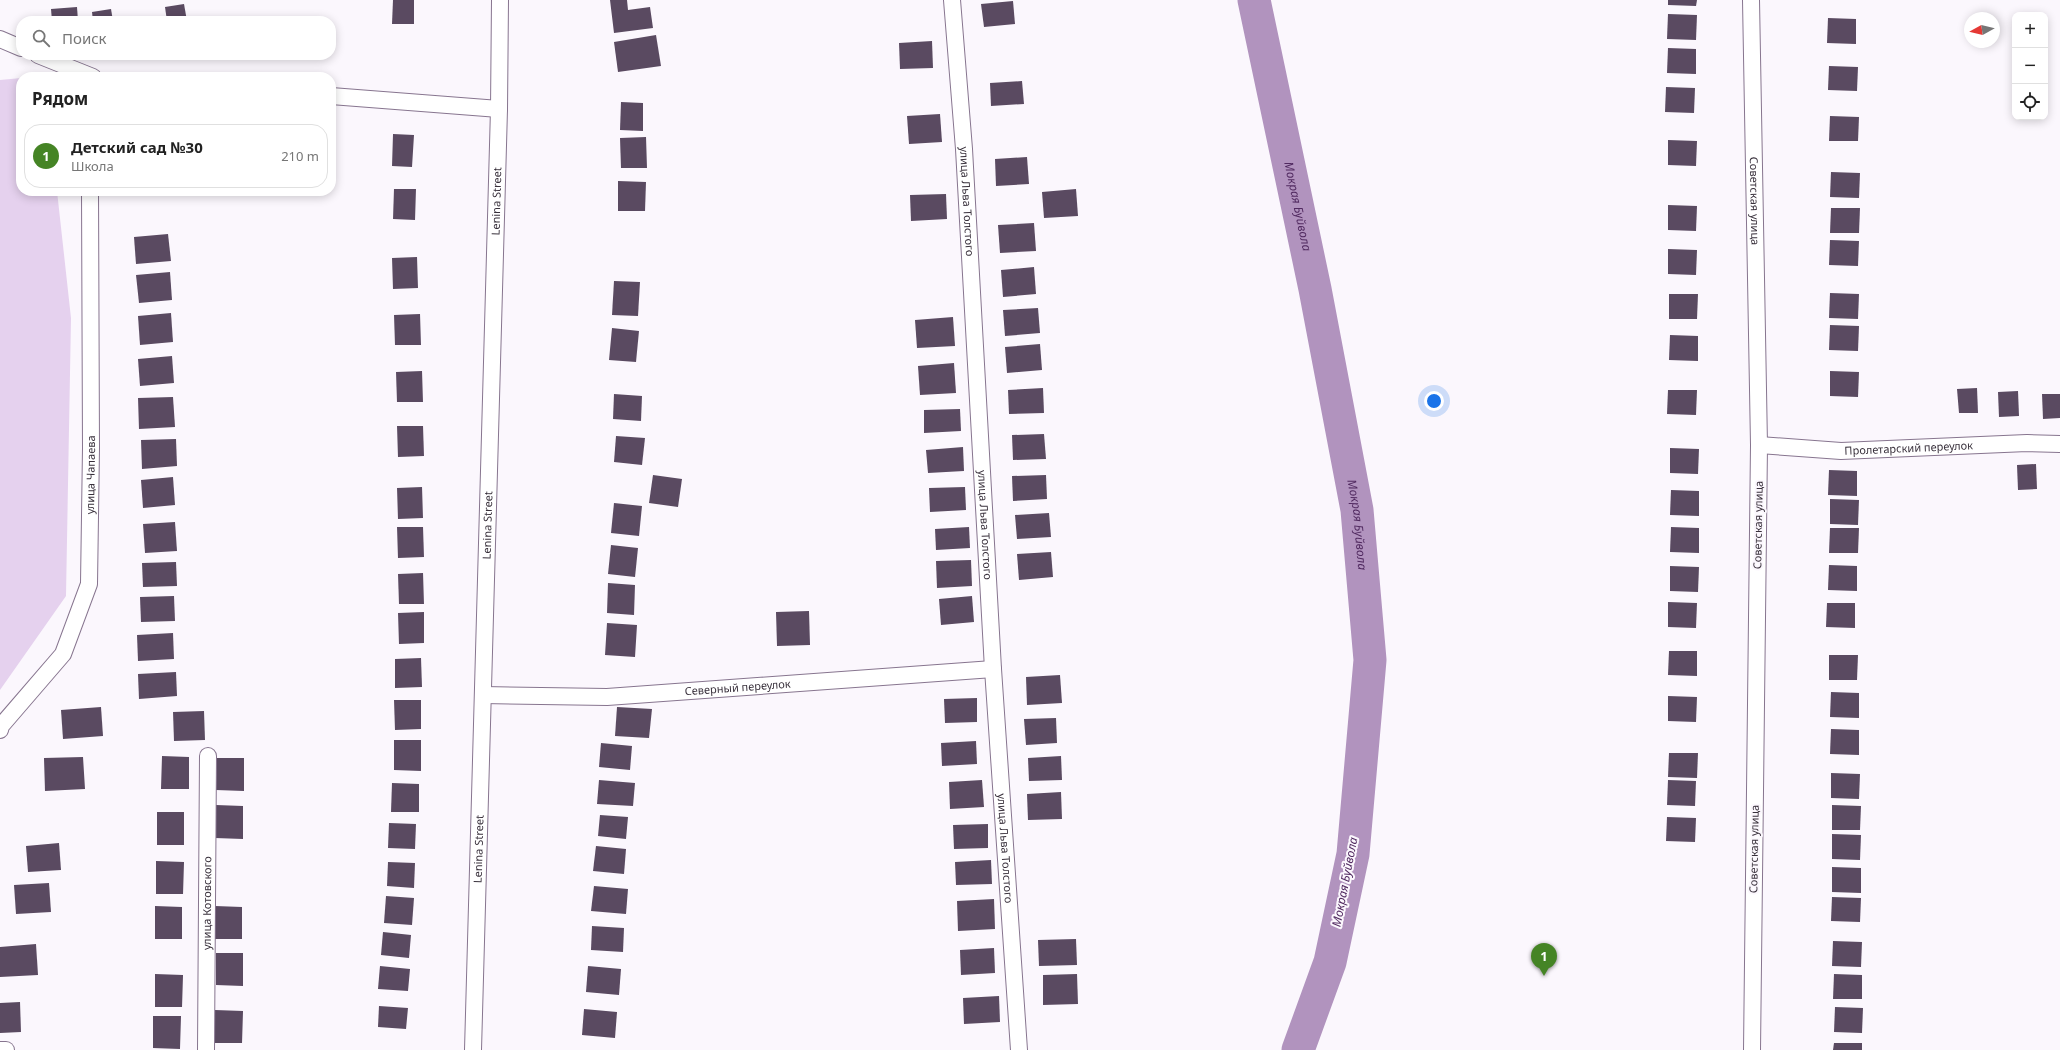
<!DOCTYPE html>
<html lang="ru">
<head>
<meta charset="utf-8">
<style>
	body { margin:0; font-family:"Noto Sans",sans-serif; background:#f6f6f6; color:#222 }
	.controls { position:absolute; right:12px; top:12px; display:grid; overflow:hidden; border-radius:8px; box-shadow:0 2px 10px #0003 }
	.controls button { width:36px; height:36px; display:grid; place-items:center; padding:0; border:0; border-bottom:1px solid #e0e0e0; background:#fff; color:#222; font:20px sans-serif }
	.compass { position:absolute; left:1964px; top:12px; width:36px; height:36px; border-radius:50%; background:#fff; box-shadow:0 2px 10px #0003; rotate:262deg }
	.you { position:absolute; left:1434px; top:401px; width:14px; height:14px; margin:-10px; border:3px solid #fff; border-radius:50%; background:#1a73e8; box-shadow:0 0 0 6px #1a73e833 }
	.badge { display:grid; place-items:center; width:26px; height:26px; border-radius:50%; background:#458425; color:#fff; font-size:13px; font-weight:700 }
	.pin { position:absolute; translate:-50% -33px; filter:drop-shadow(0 1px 2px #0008) }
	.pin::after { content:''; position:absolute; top:21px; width:14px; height:12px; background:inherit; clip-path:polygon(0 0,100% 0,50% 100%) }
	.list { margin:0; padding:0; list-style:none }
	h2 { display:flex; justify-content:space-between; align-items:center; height:52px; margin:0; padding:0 16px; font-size:17px }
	h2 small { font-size:13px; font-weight:400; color:#767676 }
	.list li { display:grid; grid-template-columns:26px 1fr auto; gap:12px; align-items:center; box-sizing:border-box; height:64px; margin:0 8px 8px; padding:0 8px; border:1px solid #e0e0e0; border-radius:16px }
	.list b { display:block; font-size:15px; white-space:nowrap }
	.list p { margin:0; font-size:13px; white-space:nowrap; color:#767676 }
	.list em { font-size:13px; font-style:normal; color:#767676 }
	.icon { flex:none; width:22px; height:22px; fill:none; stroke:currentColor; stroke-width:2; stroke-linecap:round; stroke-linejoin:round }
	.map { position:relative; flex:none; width:2060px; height:1050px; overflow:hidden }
	.search { position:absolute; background:#fff; box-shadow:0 2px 10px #0003; left:16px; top:16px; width:320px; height:44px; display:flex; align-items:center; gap:10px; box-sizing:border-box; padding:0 14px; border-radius:16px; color:#767676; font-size:15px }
	.panel { position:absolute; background:#fff; box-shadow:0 2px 10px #0003; left:16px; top:72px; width:320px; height:124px; border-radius:16px }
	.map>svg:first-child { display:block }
</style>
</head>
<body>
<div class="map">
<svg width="2060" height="1050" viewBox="0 0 2060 1050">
	<rect width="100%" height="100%" fill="#fbf7fd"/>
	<path fill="#e5d1ee" d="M21,78V191H57L71,318L66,596L0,690V80Z"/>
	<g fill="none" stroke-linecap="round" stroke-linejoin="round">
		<path stroke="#b193be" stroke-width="33" id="s1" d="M1254,0L1315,289L1357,510L1370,660L1353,854L1330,962L1298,1050"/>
	</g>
	<g fill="#5a4a61">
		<path d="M393,0H414V24H392Z"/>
		<path d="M610,0H627L628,10L650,7L653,28L614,33Z"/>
		<path d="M1668,0H1697L1696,6L1668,5Z"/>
		<path d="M1013,1L1015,24L984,27L981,4Z"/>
		<path d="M184,4L187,21H167L165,7Z"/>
		<path d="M77,7L78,21H52L51,9Z"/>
		<path d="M111,9L113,21H93L92,12Z"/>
		<path d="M1668,14L1697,15L1696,40L1667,39Z"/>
		<path d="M1828,18L1856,19V44L1827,43Z"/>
		<path d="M656,35L661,66L618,72L614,42Z"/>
		<path d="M932,41L933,68L900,69L899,43Z"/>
		<path d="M1668,48L1696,49V74L1667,73Z"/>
		<path d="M1829,66L1858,67L1857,91L1828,90Z"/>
		<path d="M1022,81L1024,104L991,106L990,83Z"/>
		<path d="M1666,87L1695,88L1694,113L1665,112Z"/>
		<path d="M621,102L643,103V131L620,130Z"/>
		<path d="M940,114L942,142L909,144L907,116Z"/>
		<path d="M1830,116L1859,117L1858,141H1829Z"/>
		<path d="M393,134L414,135L412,167L392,166Z"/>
		<path d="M646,137L647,168H621L620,138Z"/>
		<path d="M1668,140L1697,141L1696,166L1668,165Z"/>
		<path d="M1027,157L1029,184L996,186L995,159Z"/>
		<path d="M1831,172L1860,173L1859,198L1830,197Z"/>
		<path d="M618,181L646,182L645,211H618Z"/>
		<path d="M394,189H416L415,220L393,219Z"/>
		<path d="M1076,189L1078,216L1044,218L1042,192Z"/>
		<path d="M946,194L947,219L911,221L910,195Z"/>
		<path d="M1668,205L1697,206L1696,231L1668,230Z"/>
		<path d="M1831,208H1860L1859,233H1830Z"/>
		<path d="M1034,223L1036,251L1000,253L998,225Z"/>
		<path d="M168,234L171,261L136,264L134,237Z"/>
		<path d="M1830,240L1859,241L1858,266L1829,265Z"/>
		<path d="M1668,249L1697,250L1696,275L1668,274Z"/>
		<path d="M417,257L418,288L393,289L392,258Z"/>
		<path d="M1034,267L1036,294L1003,297L1001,270Z"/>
		<path d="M170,272L172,300L139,303L136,275Z"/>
		<path d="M614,281L640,282L638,316L612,315Z"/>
		<path d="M1830,293L1859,294L1858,319L1829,318Z"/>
		<path d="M1669,294H1698L1697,319H1669Z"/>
		<path d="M1038,308L1040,333L1005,336L1003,310Z"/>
		<path d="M171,313L173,342L140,345L138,316Z"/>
		<path d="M420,314L421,345H395L394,315Z"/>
		<path d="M953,317L955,346L917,348L915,320Z"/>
		<path d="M1830,325L1859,326L1858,351L1829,350Z"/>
		<path d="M612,328L639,331L636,362L609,360Z"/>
		<path d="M1670,335L1698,336V361L1669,360Z"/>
		<path d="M1040,344L1042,370L1007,373L1005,347Z"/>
		<path d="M172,356L174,383L140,386L138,359Z"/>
		<path d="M954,363L956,393L920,395L918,366Z"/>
		<path d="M422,371L423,402H397L396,372Z"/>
		<path d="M1830,371L1859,372L1858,397L1830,396Z"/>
		<path d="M1043,388L1044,413L1009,414L1008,390Z"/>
		<path d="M1977,388L1978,413H1959L1957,389Z"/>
		<path d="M1668,390H1697L1696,415L1667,414Z"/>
		<path d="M2018,391L2019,416L1999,417L1998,392Z"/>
		<path d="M614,394L642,396L641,421L613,419Z"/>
		<path d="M2042,394H2060V418L2043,419Z"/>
		<path d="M173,397L175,427L139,429L138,398Z"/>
		<path d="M960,409L961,431L924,433V410Z"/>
		<path d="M397,426H423L424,456L398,457Z"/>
		<path d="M1044,434L1046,459L1013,460L1012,435Z"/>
		<path d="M616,436L645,438L642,465L614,462Z"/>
		<path d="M176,439L177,466L142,469L141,440Z"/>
		<path d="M963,447L964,471L928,473L926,450Z"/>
		<path d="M1670,448L1699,449L1698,474L1670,473Z"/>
		<path d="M2036,464L2037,489L2018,490L2017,465Z"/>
		<path d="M1829,470L1857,471V496L1828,495Z"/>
		<path d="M653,475L682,479L678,507L649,503Z"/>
		<path d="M1046,475L1047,499L1013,501L1012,476Z"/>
		<path d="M173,477L175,505L143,508L141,480Z"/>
		<path d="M422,487L423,518L398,519L397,488Z"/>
		<path d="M965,487L966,510L930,512L929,488Z"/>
		<path d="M1671,490L1699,491V516L1670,515Z"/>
		<path d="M1830,499L1859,500L1858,525L1830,524Z"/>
		<path d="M614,503L642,506L639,536L611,533Z"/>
		<path d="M1049,513L1051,537L1017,539L1015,515Z"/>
		<path d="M175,522L177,551L145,553L143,524Z"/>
		<path d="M397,527H423L424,557L398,558Z"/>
		<path d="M969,527L970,548L936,550L935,529Z"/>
		<path d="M1671,527L1699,528V553L1670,552Z"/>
		<path d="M1830,528H1859L1858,553H1829Z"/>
		<path d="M611,545L638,548L635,577L608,574Z"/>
		<path d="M1051,552L1053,577L1019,580L1017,554Z"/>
		<path d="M971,560L972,586L937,588L936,561Z"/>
		<path d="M176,562L177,586L143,587L142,563Z"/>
		<path d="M1829,565L1857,566V591L1828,590Z"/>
		<path d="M1670,566L1699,567L1698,592L1670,591Z"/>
		<path d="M423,573L424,604H399L398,574Z"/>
		<path d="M608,583L635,585L634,615L607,613Z"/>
		<path d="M174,596L175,621L141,622L140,597Z"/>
		<path d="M972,596L974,622L941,625L939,599Z"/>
		<path d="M1668,602L1697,603L1696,628L1668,627Z"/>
		<path d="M1827,603H1855V628L1826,627Z"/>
		<path d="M809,611L810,645L777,646L776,612Z"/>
		<path d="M424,612V643L399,644L398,613Z"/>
		<path d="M607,623L637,625L635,657L605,655Z"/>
		<path d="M173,633L174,659L138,661L137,635Z"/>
		<path d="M1669,651H1697V676L1668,675Z"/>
		<path d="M1829,655H1858L1857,680H1829Z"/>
		<path d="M421,658L422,687L395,688V659Z"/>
		<path d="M176,672L177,696L139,699L138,674Z"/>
		<path d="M1060,675L1062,703L1027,705L1026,677Z"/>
		<path d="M1831,692L1859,693V718L1830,717Z"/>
		<path d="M1668,696L1697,697L1696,722L1668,721Z"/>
		<path d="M977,698V722L945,723L944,699Z"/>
		<path d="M394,700H421V729L395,730Z"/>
		<path d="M101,707L103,736L63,739L61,710Z"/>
		<path d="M617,707L652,709L649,738L615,736Z"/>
		<path d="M204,711L205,740L174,741L173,712Z"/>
		<path d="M1056,718L1057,743L1026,745L1024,719Z"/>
		<path d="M1831,729L1859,730V755L1830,754Z"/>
		<path d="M394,740H421V771L394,770Z"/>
		<path d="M976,741L977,764L942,766L941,743Z"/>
		<path d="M601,743L632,746L630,770L599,767Z"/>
		<path d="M1669,753H1698L1697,778L1668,777Z"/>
		<path d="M162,756L189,757V789H161Z"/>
		<path d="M1061,756L1062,780L1029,781L1028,758Z"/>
		<path d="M83,757L85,789L45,791L44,758Z"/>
		<path d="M217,758H244V791L216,790Z"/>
		<path d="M1831,773L1860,774L1859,799L1831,798Z"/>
		<path d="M599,780L635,783L633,806L597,804Z"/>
		<path d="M982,780L984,807L950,809L949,782Z"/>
		<path d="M1668,780L1696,781L1695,806L1667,805Z"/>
		<path d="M392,783L419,784V812H391Z"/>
		<path d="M1061,792L1062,819L1028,820L1027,794Z"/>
		<path d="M216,805L243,806V839L215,838Z"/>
		<path d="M1832,805L1861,806L1860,830H1832Z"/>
		<rect x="157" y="812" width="27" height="33"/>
		<path d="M600,815L628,817L626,839L598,836Z"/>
		<path d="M1667,817L1696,818L1695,842L1666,841Z"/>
		<path d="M389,823L416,824L415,849L388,848Z"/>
		<path d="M988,824V848L954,849L953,825Z"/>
		<path d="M1832,834L1861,835L1860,860L1832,859Z"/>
		<path d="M59,843L61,870L28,872L26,846Z"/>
		<path d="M596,846L626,849L624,874L593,871Z"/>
		<path d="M991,860L992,884L956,885L955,862Z"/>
		<path d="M156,861L184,862L183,894H156Z"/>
		<path d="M388,862L415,863L414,888L387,886Z"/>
		<path d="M1832,867L1861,868V893L1832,892Z"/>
		<path d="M49,883L51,912L16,914L14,885Z"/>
		<path d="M594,886L628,889L626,914L591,911Z"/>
		<path d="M386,896L414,898L412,925L384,923Z"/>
		<path d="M1832,897L1861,898L1860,922L1831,921Z"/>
		<path d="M994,899L995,929L958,931L957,901Z"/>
		<path d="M155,906L182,907V939H155Z"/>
		<path d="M215,906L242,907V939H214Z"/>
		<path d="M592,926L624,928L623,952L591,950Z"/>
		<path d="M383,932L411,935L409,958L381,955Z"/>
		<path d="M1076,939L1077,965L1039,966L1038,940Z"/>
		<path d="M1833,941L1862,942L1861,967L1832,966Z"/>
		<path d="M36,944L38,975L0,977V947Z"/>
		<path d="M994,948L995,973L961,975L960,950Z"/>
		<path d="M216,953H243V986L216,985Z"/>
		<path d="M380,966L410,969L408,991L378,989Z"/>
		<path d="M588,966L621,969L619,995L586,992Z"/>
		<path d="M155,974L183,975L182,1007H155Z"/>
		<path d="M1077,974L1078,1004L1043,1005V975Z"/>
		<path d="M1834,974L1862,975V999H1833Z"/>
		<path d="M999,996L1000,1022L964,1024L963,998Z"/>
		<path d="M20,1002L21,1032L0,1033V1003Z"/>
		<path d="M379,1006L408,1008L406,1029L378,1027Z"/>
		<path d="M1835,1007L1863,1008L1862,1033L1834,1032Z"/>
		<path d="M584,1009L617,1012L615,1038L582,1035Z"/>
		<path d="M215,1010L243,1011L242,1043H215Z"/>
		<path d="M153,1016H181L180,1049L153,1048Z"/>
		<path d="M1834,1043H1862V1050H1833Z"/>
	</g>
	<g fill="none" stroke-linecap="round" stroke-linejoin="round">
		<defs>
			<g id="street">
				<path id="s2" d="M952,0L964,149L993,669L1019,1050"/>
				<path id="s3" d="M1751,0L1759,445L1752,1050"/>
				<path d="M0,39L21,48"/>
				<path d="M38,55L93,77"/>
				<path d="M331,96L499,109"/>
				<path id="s4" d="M1759,445L1841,451L2027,443L2060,444"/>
				<path id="s5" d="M483,695L607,697L993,669"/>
				<path id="s6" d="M0,730L1,726L63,654L89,584L91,448L90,191"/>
				<path d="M0,1050H6"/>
				<path id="s7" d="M206,1050L208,756"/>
				<path id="s8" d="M473,1050L499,109L500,0"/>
			</g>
		</defs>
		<use href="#street" stroke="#87758f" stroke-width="18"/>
		<use href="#street" stroke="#fff" stroke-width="16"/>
	</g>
	<g text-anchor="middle" stroke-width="4" stroke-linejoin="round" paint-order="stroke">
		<g font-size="11" fill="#38303b" stroke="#fbf7fd">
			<text dy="4" stroke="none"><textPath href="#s8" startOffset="849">Lenina Street</textPath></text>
			<text dy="4" stroke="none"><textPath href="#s3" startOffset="201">Советская улица</textPath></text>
			<text dy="4" stroke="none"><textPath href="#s2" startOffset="202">улица Льва Толстого</textPath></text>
			<text dy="4" stroke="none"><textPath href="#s4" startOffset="150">Пролетарский переулок</textPath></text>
			<text dy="4" stroke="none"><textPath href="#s6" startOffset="283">улица Чапаева</textPath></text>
			<text dy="4" stroke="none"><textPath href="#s8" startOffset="525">Lenina Street</textPath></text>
			<text dy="4" stroke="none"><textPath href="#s2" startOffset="526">улица Льва Толстого</textPath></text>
			<text transform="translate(1758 525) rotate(-89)" y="4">Советская улица</text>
			<text dy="4" stroke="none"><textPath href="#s5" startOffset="255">Северный переулок</textPath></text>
			<text dy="4" stroke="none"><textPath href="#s2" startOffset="850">улица Льва Толстого</textPath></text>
			<text dy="4" stroke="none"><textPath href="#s8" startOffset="201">Lenina Street</textPath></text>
			<text transform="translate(1754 849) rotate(-89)" y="4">Советская улица</text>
			<text dy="4" stroke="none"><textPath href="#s7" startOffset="147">улица Котовского</textPath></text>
		</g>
		<g font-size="12" font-style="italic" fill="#512a60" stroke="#fbf7fd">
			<text dy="4" stroke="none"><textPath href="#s1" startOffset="211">Мокрая Буйвола</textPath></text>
			<text dy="4" stroke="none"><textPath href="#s1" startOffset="535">Мокрая Буйвола</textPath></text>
			<text transform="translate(1345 882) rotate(-79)" y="4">Мокрая Буйвола</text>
		</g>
	</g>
</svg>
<div class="controls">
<button>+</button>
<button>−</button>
<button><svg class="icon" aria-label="locate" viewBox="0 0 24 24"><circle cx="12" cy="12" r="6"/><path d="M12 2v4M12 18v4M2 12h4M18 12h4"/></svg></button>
</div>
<svg class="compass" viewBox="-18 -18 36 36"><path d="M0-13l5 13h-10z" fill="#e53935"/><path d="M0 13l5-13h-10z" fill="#767676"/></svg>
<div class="you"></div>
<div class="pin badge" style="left:1544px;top:976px">1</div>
<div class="search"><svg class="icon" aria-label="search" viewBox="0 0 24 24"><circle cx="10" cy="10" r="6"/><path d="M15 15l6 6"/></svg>Поиск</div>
<section class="panel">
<h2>Рядом<small></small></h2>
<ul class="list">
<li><span class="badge">1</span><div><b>Детский сад №30</b><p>Школа</p></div><em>210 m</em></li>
</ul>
</section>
</div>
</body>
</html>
